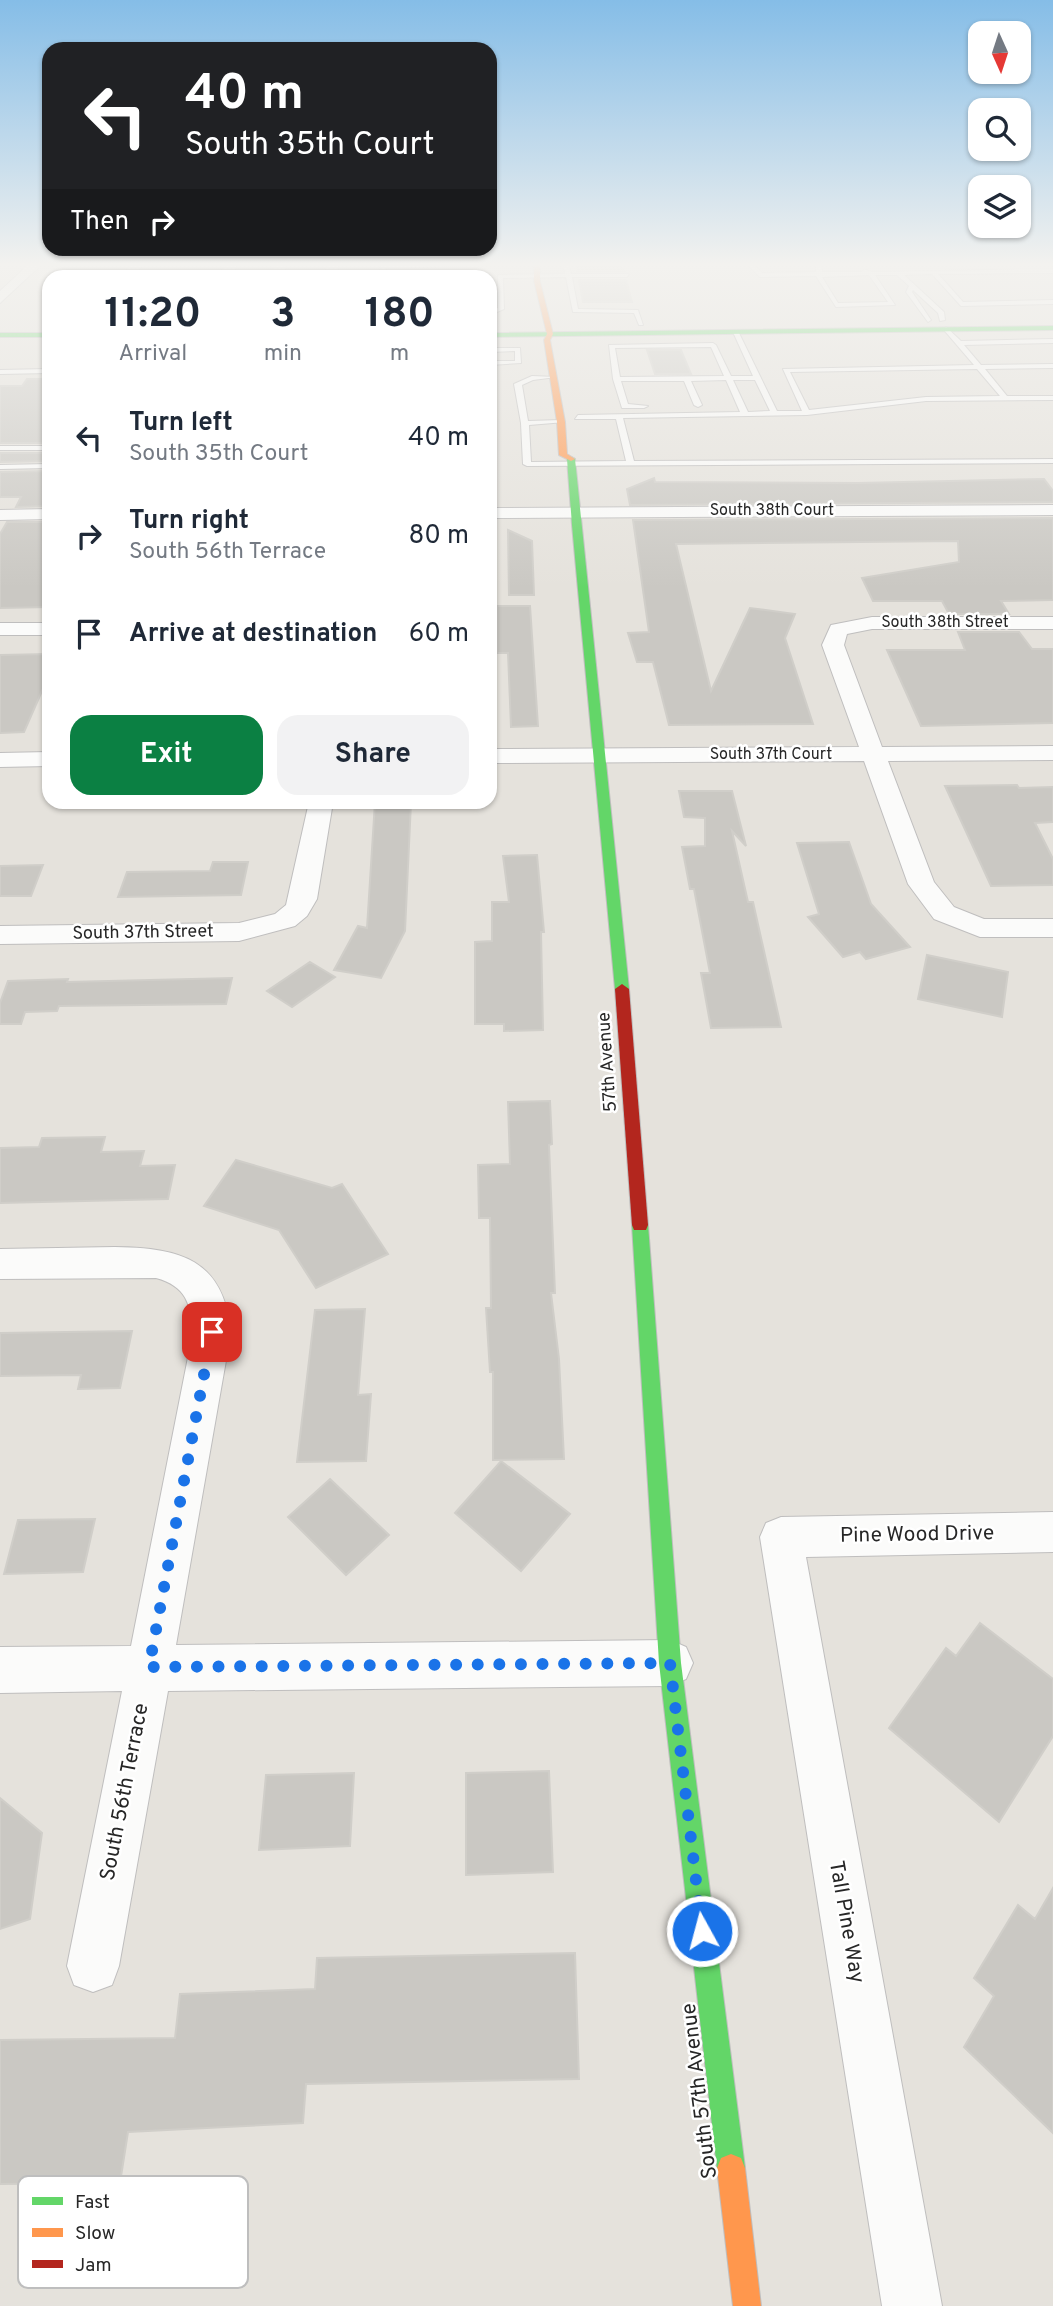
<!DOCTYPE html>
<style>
body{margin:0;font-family:Overpass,sans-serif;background:#f2f2f3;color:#1f2937;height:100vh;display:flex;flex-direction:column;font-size:26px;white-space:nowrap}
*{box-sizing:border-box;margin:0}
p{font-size:23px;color:#747a83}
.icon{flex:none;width:38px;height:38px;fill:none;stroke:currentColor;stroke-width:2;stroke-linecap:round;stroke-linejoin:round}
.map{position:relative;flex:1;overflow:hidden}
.details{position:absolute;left:42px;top:270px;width:455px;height:539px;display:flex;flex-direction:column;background:#fff;border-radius:21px;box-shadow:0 2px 5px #0004}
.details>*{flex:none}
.top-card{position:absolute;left:42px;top:42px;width:455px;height:214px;border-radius:21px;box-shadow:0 2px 5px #0004;background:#202124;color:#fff;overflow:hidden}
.needle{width:46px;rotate:177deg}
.buttons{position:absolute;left:968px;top:21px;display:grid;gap:14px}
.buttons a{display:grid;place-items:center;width:63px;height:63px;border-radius:14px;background:#fff;box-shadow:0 2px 5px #0004;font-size:35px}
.pin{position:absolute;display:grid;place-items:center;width:60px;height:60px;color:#fff;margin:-30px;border-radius:14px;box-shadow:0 4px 10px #0006}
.me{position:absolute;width:77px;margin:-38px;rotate:353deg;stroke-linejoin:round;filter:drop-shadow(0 0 5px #0008)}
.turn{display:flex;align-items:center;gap:24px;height:147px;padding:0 28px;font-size:32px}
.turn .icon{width:91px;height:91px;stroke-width:2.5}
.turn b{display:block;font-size:49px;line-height:60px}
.then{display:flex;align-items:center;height:66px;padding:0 28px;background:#0003;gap:14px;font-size:26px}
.eta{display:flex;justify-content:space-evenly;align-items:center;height:119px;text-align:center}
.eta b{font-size:42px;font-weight:700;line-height:49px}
.primary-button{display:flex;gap:14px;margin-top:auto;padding:14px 28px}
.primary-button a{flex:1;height:80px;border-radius:21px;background:#0b8043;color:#fff;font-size:28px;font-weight:700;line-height:80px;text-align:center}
.primary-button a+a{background:#f2f2f3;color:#1f2937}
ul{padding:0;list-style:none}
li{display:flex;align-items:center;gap:21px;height:98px;padding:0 28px}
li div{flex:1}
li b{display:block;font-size:26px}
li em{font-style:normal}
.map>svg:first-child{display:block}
.building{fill:#cac8c3;stroke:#d0cec9;stroke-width:2}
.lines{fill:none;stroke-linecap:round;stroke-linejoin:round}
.lane-casing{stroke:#bfbebe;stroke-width:2}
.street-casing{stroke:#bfbebe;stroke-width:2}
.fast-casing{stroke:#bfbebe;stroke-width:2}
.slow-casing{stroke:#bfbebe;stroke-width:2}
.jam-casing{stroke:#bfbebe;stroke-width:2}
.lane{fill:#fbfbfa;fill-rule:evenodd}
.street{fill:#fbfbfa;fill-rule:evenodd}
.fast{fill:#63d668;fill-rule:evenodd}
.slow{fill:#ff974d;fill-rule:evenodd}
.jam{fill:#b3261e;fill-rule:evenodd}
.route{stroke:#1a73e8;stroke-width:12;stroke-dasharray:0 21.6}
.labels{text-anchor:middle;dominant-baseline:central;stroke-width:5;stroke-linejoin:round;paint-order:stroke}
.far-street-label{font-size:16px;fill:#272727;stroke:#fff}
.street-label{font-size:18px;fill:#272727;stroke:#fff}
.near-street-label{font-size:21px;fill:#272727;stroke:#fff}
.key{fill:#fff;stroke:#bebebe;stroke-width:2}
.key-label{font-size:19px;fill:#272727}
</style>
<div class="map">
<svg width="1053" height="2306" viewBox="0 0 1053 2306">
<rect width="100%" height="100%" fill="#e5e2dc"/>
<!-- building -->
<path class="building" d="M576,265H622L624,271H577Z
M579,280H626L632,302H583Z
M647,350H681L691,374H655Z
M27,379H49V443H0V386H22Z
M0,453H49V461L0,462Z
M49,471V506L16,507L21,497H0V472Z
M654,478L655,482L858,483L1044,479L1053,491V502L630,505L627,489Z
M1053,518V600L1001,601L1009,614H949L942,601H873L862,578L959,562L958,541L676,544L711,691L750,608L795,614L785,638L813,724L669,725L653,662H637L628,633L649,632L633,520Z
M7,522H49V607L0,608V534Z
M508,530L532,541L534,595H509Z
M497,606H530L538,726L511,727L508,653H497Z
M958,632H1019L1032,649H1053V723L921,726L887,650H965Z
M49,654V675L24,732L0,733V655Z
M1017,785L1019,788L1053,787V822L1035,823L1053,859V885L991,886L945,786Z
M679,791H732L746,846L732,831L748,902H753L781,1027L711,1028L701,973H710L694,889H690L682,847L705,846V818L684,817Z
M375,802H411L405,931L381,978L334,970L358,926L367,928Z
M849,842L871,904L910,947L866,959L860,952L843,957L808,917L819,914L797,843Z
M537,855L544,932H541L543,1030L504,1031V1024H475V942L492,941V902H509L503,856Z
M213,862H248L241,895L118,897L127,872L210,871Z
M43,865L31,896H0V866Z
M927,955L1008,972L1002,1017L918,999Z
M310,962L335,977L292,1007L267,991Z
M232,978L226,1004L59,1006L57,1011L25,1012L21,1024H0V1003L8,981L68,979L67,982Z
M550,1101L552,1144L549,1145L555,1293H551L559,1359L564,1459L493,1460V1372H490L486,1308H491L490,1218H479L478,1165L510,1164L508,1102Z
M105,1137L101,1152L144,1151L140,1166L175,1165L168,1199L0,1203V1148L39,1147L42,1138Z
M236,1160L332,1188L342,1184L388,1254L316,1288L279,1230L204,1206Z
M365,1309L358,1395L371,1394L366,1461L297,1462L315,1310Z
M132,1331L120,1388L78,1389L81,1375L0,1376V1333Z
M501,1461L570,1514L521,1571L455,1513Z
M330,1479L389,1535L346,1575L288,1517Z
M95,1519L83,1572L4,1574L18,1520Z
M980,1623L1053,1679V1736L999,1822L889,1728L946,1648L956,1656Z
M549,1771L553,1872L466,1875V1773Z
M354,1773L350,1846L259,1850L266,1775Z
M0,1798L42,1833L30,1919L0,1929Z
M1053,1888V2133L964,2047L994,1996L974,1978L1018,1905L1035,1919Z
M575,1953L579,2079L306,2084L303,2123L128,2132L120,2183L0,2184V2040L175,2038L180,1994L315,1989L317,1958Z"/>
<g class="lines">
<!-- lane casing -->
<g class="lane-casing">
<path id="lane" d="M381,265H485L386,268L385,276H379Z
M569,265L571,274H629L627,277H572L578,309L638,310L643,325H639L634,313L573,312L566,277L503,278L504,309L490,315V311L498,308V275L565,274L564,266Z
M748,265H754L762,273L816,272V267L819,265L822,267V272H862L864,269L872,272L1053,269V273L938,274L963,302L1053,300V304L961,306L932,274L904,275L944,312L945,320L940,321L938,313L913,290L912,292L931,320L928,322L906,292L909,286L897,275H875L895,305L836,307L816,276L760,277ZM869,275L888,302L838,303L822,277Z
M946,327L961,341L1053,339V343L964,345L981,365L1053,364V368L985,369L1007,396H1053V400L926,401L807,415L623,418L634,461L1053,459V463L527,466L523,464L521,423L514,384L532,376L556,377L533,380L522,385L528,421L561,420L565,422L529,425L531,462L626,461L616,419H575L578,415L740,412L726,380L691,381L702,405L698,407L694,405L684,381H621L628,404L648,406L644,408H622L613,379L609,345L713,343L716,345L731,376H753L733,332L738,331L777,411H802L783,369L974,365L944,330ZM711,347L724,376L620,377L615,348ZM977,369L1000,396L926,397L809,410L790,372ZM733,380H755L770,411L748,412Z
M490,348H520L521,363L490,365V361H515V351L490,352Z
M49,369V373L0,374V370Z
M0,446H49V450H0Z
M49,464V468L0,469V465Z"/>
</g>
<!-- street casing -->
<g class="street-casing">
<path id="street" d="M28,265H41L0,303V291Z
M130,265H142L135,276H123Z
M225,265H237L231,276H219Z
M274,265H286L283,276H271Z
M327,265H339L336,276H324Z
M1053,505V515L490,518V508Z
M49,509V519L0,520V510Z
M872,617H1053V629H872L847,634L844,645L882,747L1053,746V760L888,761L934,882L954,907L984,919H1053V937H980L934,919L908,884L864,761L490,763V749L859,747L822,645L831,625Z
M0,623H49V635H0Z
M49,752V766L0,767V753Z
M309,802H333L317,899L307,916L295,926L239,941L0,944V926L239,923L275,914L286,905Z
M115,1247C181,1248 223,1259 231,1332L176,1645L670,1640L686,1647L693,1663L686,1679L670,1686L168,1691L119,1966L112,1985L93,1992L74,1985L67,1966L122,1691L0,1693V1647L131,1646L193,1332C191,1304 186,1286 156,1278L0,1279V1249Z
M1053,1512V1552L806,1557L942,2306H882L760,1537L766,1523L781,1517Z"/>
</g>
<!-- fast casing -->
<g class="fast-casing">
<path id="fast" d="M1053,326V330L490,337V333Z
M0,333H49V337H0Z
M571,457L575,459L629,989L622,994L615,989L572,525L567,459Z
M640,1218L646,1220L648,1225L681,1663L745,2168L741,2178L731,2182L721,2178L717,2168L659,1663L632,1225L634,1220Z"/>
</g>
<!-- slow casing -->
<g class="slow-casing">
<path id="slow" d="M534,265H540V281L553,334L550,340L565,422L567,454L575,459L571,461L559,455L557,422L544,340L547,334L534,281Z
M731,2154L741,2158L745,2168L761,2306H733L717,2168L721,2158Z"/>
</g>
<!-- jam casing -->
<g class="jam-casing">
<path id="jam" d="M622,984L629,989L648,1225L646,1230H634L632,1225L615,989Z"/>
</g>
<!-- lane -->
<use href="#lane" class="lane"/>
<!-- street -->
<use href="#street" class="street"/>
<!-- fast -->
<use href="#fast" class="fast"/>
<!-- slow -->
<use href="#slow" class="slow"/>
<!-- jam -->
<use href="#jam" class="jam"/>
</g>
<!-- sky -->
<linearGradient id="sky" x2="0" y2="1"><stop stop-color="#85bde7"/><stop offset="0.45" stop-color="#f3f2ef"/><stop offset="1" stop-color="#f3f2ef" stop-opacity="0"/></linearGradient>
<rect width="1053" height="588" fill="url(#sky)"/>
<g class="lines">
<!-- route -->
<path class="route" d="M212,1332L149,1667L670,1663L702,1931"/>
</g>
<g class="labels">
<!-- far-street labels -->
<g class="far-street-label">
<text x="772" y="511">South 38th Court</text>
<text x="945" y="623">South 38th Street</text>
<text x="771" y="755">South 37th Court</text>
</g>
<!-- street labels -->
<g class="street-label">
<text transform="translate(143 933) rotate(-1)">South 37th Street</text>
<text transform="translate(608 1062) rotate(-94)">57th Avenue</text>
</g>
<!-- near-street labels -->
<g class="near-street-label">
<text transform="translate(917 1535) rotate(-1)">Pine Wood Drive</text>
<text transform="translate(125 1792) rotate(-79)">South 56th Terrace</text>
<text transform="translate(846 1922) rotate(80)">Tall Pine Way</text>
<text transform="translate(700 2091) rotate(-97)">South 57th Avenue</text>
</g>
</g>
<!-- legend -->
<rect x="18" y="2176" width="230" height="112" rx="10" class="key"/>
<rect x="32" y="2197" width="31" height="8" fill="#63d668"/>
<rect x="32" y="2228" width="31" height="9" fill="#ff974d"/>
<rect x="32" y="2260" width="31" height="8" fill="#b3261e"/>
<g class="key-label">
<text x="75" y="2208">Fast</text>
<text x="75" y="2239">Slow</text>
<text x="75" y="2271">Jam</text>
</g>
</svg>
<div class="buttons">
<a><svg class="needle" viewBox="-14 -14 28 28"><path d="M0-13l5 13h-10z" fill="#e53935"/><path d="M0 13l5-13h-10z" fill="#747a83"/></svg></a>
<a><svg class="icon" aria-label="search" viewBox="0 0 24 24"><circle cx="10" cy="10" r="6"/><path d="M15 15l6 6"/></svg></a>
<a><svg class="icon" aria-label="layers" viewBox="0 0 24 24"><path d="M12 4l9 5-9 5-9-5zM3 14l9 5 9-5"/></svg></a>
</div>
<div class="pin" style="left:212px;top:1332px;background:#d93025"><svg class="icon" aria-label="arrive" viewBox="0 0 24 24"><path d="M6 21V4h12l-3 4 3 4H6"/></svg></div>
<svg class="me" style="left:702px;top:1931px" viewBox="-20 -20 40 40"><circle r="17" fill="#1a73e8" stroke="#fff" stroke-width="3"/><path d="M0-11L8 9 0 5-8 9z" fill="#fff"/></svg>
<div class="top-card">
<div class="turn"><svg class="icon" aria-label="left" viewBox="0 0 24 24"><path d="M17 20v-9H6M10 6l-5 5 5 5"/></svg><div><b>40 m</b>South 35th Court</div></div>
<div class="then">Then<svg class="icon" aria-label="right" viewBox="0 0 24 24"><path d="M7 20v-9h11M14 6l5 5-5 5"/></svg></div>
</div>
<section class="details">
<div class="eta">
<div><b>11:20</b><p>Arrival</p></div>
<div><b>3</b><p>min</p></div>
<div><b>180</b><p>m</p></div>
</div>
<ul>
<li><svg class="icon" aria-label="left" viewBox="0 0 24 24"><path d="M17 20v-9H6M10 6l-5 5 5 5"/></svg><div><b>Turn left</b><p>South 35th Court</p></div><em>40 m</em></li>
<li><svg class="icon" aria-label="right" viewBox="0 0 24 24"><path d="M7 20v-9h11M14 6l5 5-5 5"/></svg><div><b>Turn right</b><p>South 56th Terrace</p></div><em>80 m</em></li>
<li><svg class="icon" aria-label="arrive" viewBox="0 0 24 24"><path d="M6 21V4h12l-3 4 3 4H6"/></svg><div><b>Arrive at destination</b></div><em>60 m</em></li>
</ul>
<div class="primary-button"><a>Exit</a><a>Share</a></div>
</section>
</div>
